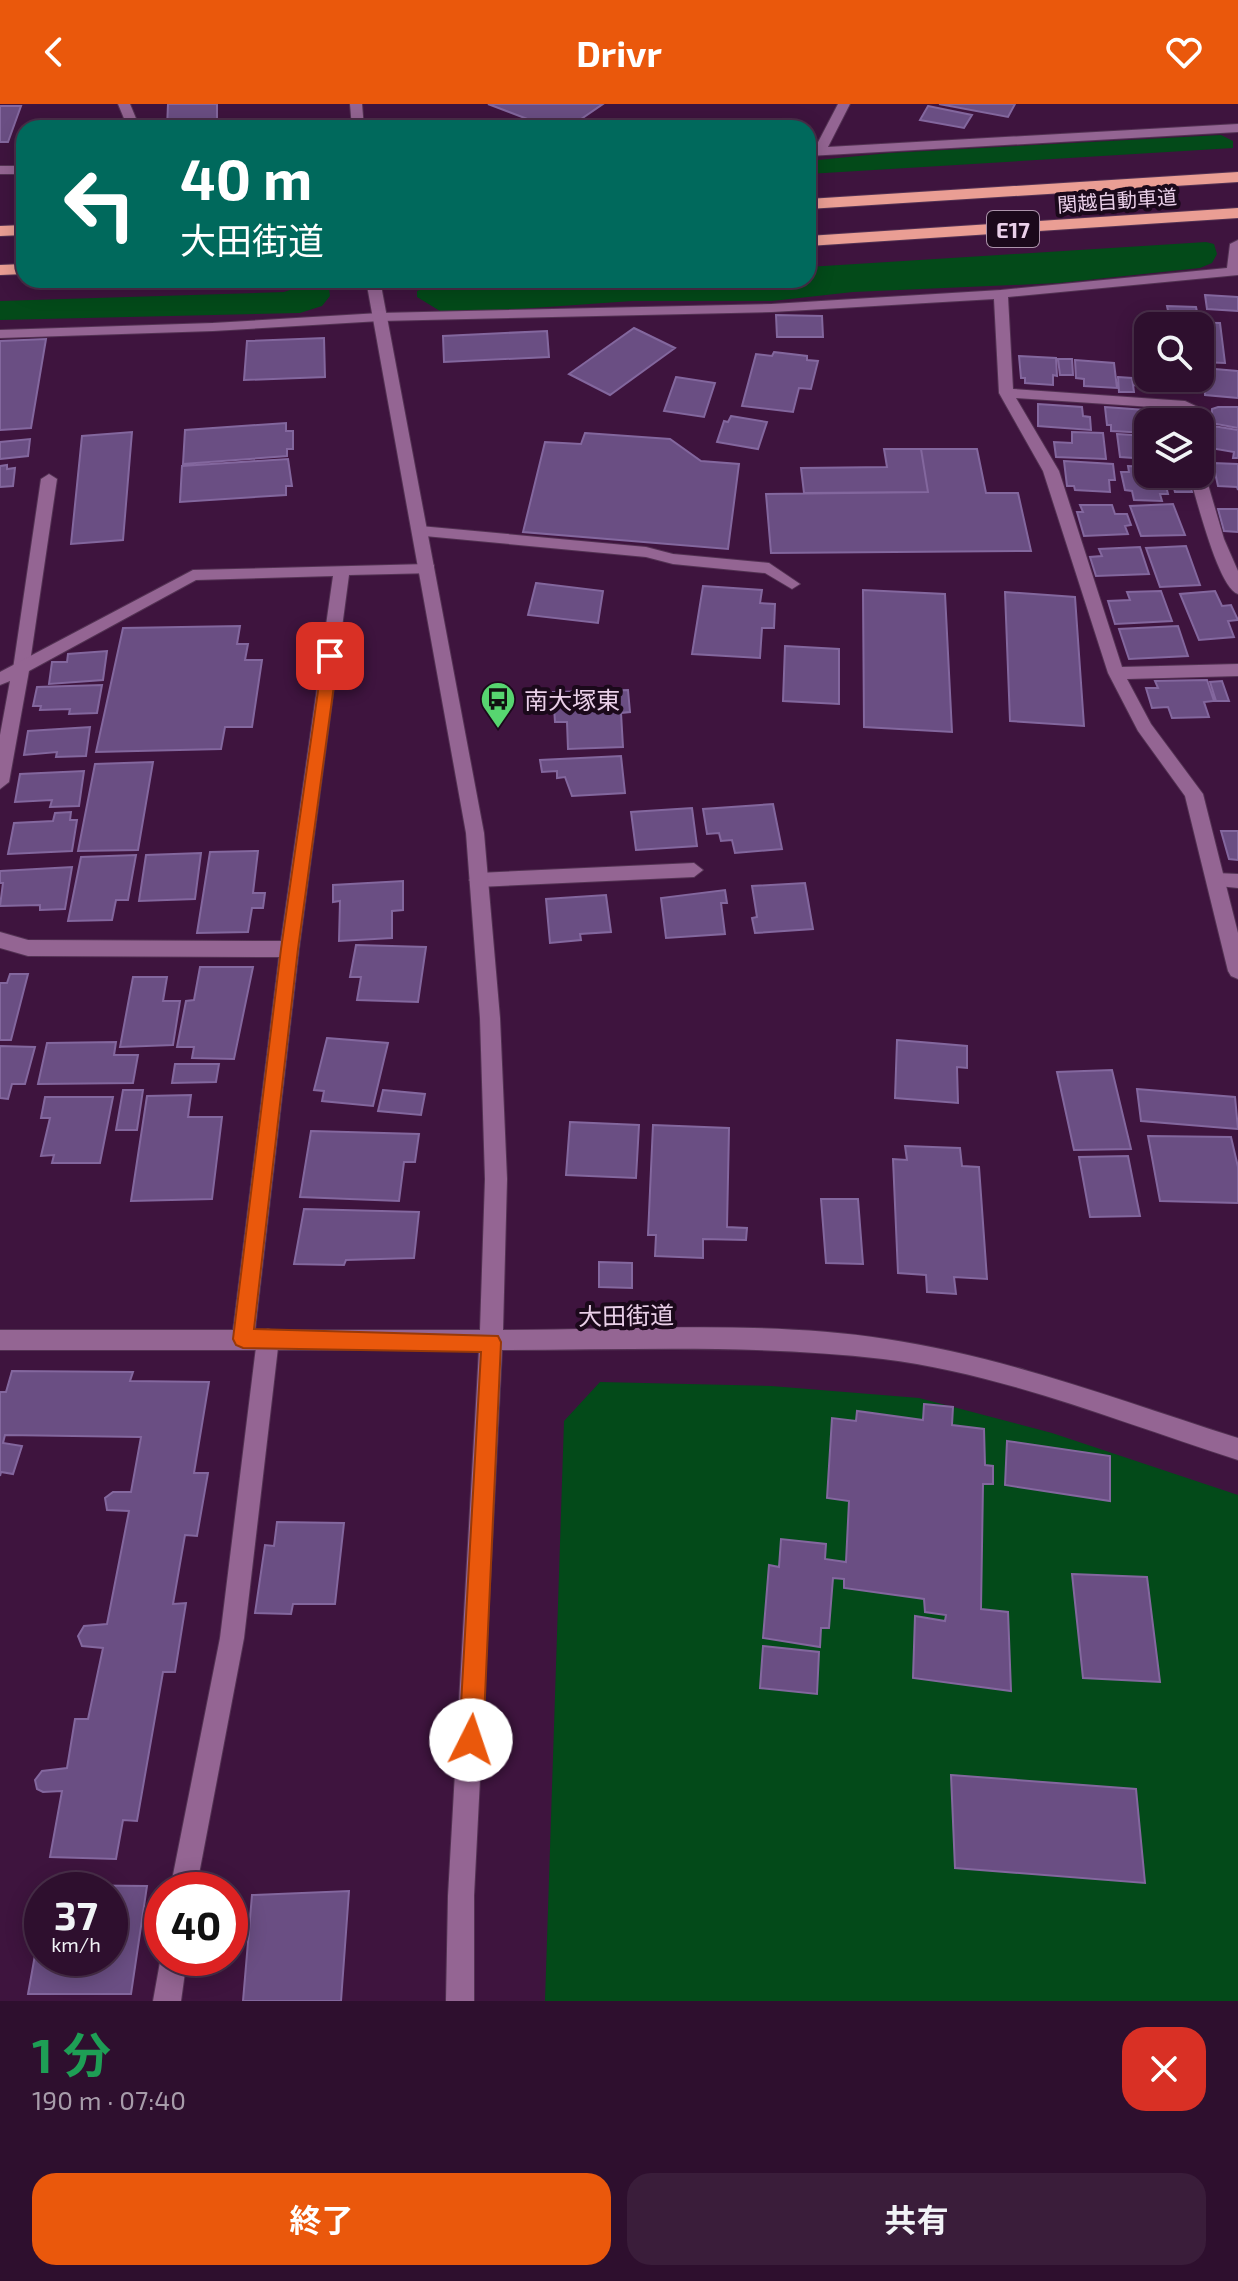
<!DOCTYPE html>
<html lang="ja">
<meta charset="utf-8">
<style>
body{margin:0;font-family:"Exo 2","Noto Sans JP",sans-serif;background:#3a1d3a;color:#f1f3f6;height:100vh;display:flex;flex-direction:column;font-size:30px;white-space:nowrap}
*{box-sizing:border-box;margin:0}
p{font-size:26px;color:#a79caa}
.icon{flex:none;width:44px;height:44px;fill:none;stroke:currentColor;stroke-width:2;stroke-linecap:round;stroke-linejoin:round}
.map{position:relative;height:1897px;overflow:hidden}
.panel{display:flex;flex-direction:column;background:#2e0f2e;flex:1}
.panel>*{flex:none}
.guide{position:absolute;left:16px;top:16px;width:800px;height:168px;border-radius:24px;box-shadow:0 4px 20px #0003,0 0 0 2px #492f4a;background:#00695c;color:#fff;overflow:hidden}
.buttons{position:absolute;left:1134px;top:208px;display:grid;gap:16px}
.buttons a{display:grid;place-items:center;width:80px;height:80px;border-radius:16px;background:#2e0f2e;box-shadow:0 4px 20px #0003,0 0 0 2px #492f4a;font-size:40px}
.speed{position:absolute;left:24px;top:1768px;display:flex;gap:16px;font-size:40px;font-weight:700;text-align:center}
.speed>*{display:grid;place-content:center;width:104px;height:104px;border-radius:50%;background:#2e0f2e;box-shadow:0 4px 20px #0003,0 0 0 2px #492f4a;line-height:1}
.speed small{font-size:20px;font-weight:400}
.speed .limit{border:12px solid #d22;background:#fff;color:#111}
.pin{position:absolute;display:grid;place-items:center;width:68px;height:68px;color:#fff;margin:-34px;border-radius:16px;box-shadow:0 4px 12px #0006}
.me{position:absolute;width:88px;margin:-44px;rotate:4deg;stroke-linejoin:round;filter:drop-shadow(0 0 6px #0008)}
.turn{display:flex;align-items:center;gap:28px;height:168px;padding:0 32px;font-size:36px}
.turn .icon{width:104px;height:104px;stroke-width:2.5}
.turn b{display:block;font-size:56px;line-height:68px}
.round{display:grid;place-items:center;flex:none;width:84px;height:84px;border-radius:24px;background:#3a1d3a}
.headline{display:flex;align-items:center;justify-content:space-between;height:136px;padding:0 32px}
h1{font-size:48px;font-weight:700;line-height:60px;color:#1e9e55}
.action{display:flex;gap:16px;margin-top:auto;padding:16px 32px}
.action a{flex:1;height:92px;border-radius:24px;background:#ea580c;color:#fff;font-size:32px;font-weight:700;line-height:92px;text-align:center}
.action a+a{background:#3a1d3a;color:#f1f3f6}
header{display:flex;justify-content:space-between;align-items:center;height:104px;padding:0 32px;background:#ea580c;color:#fff;font-size:36px;font-weight:700}
.map>svg:first-child{display:block}
.green{fill:#034a19}
.building{fill:#6a4e83;stroke:#83679e;stroke-width:2}
.lines{fill:none;stroke-linecap:round;stroke-linejoin:round}
.service-casing{stroke:#533253;stroke-width:2}
.minor-casing{stroke:#533253;stroke-width:2}
.tertiary-casing{stroke:#533253;stroke-width:2}
.motorway-casing{stroke:#533253;stroke-width:2}
.service{fill:#946593;fill-rule:evenodd}
.minor{fill:#946593;fill-rule:evenodd}
.tertiary{fill:#946593;fill-rule:evenodd}
.motorway{fill:#ea9e94;fill-rule:evenodd}
.route{fill:#ea580c;stroke:#983908;stroke-width:2}
.labels{text-anchor:middle;dominant-baseline:central;stroke-width:8;stroke-linejoin:round;paint-order:stroke}
.far-street-label{font-size:20px;fill:#ead0e9;stroke:#1b091b}
.shield{fill:#1b091b;stroke:#ac94ab;stroke-width:2}
.shield-label{font-size:22px;font-weight:bold;fill:#ead0e9}
.poi-label{font-size:24px;fill:#ead0e9;stroke:#1b091b;text-anchor:start}
.street-label{font-size:24px;fill:#ead0e9;stroke:#1b091b}
</style>
<header><svg class="icon" aria-label="back" viewBox="0 0 24 24"><path d="M15 5l-7 7 7 7"/></svg>Drivr<svg class="icon" aria-label="heart" viewBox="0 0 24 24"><path d="M12 20l-8-8c-3-5 5-10 8-4 3-6 11-1 8 4z"/></svg></header>
<div class="map">
<svg width="1238" height="1897" viewBox="0 0 1238 1897">
<rect width="100%" height="100%" fill="#3e143e"/>
<!-- green -->
<path class="green" d="M1221,31L1233,37V44L808,70V57L889,49Z
M1206,138L1214,140L1217,150L1212,159L1200,164L1059,179L853,188L772,197H632L461,209L440,207L417,193V187L425,184L581,176H808V163Z
M296,184H329L330,192L322,202L300,209L0,216V197L284,188Z
M600,1278L771,1282L919,1294L1052,1329L1238,1391V1897H545L564,1317Z"/>
<!-- building -->
<path class="building" d="M168,0H217V22L167,24Z
M488,0H603L568,24H551Z
M939,0H1015L1008,13Z
M0,2H21L8,38H0Z
M928,2L972,11L964,24L920,16Z
M115,18V24H63V23Z
M1205,191L1238,193V207L1207,205Z
M1167,202L1196,203L1199,217L1170,216Z
M776,211L822,212L823,233H777Z
M1166,218L1220,219L1225,259L1200,258V222H1167Z
M634,224L675,244L610,291L569,270Z
M547,227L549,253L444,258L443,232Z
M324,234L325,273L244,276L247,237Z
M46,235L31,324L0,326V237Z
M774,248L807,252V256L818,257L811,285L799,284L793,308L742,302L756,250L772,252Z
M1019,252L1056,254L1057,272L1053,271V281L1025,279V274H1021Z
M1058,255H1072L1073,271H1060Z
M1075,256L1114,259L1117,284L1084,282V275L1076,274Z
M1137,259L1148,260V274H1175L1177,288L1150,286L1149,282L1135,281Z
M1203,264L1238,267V294L1205,291Z
M676,273L715,279L704,313L664,307Z
M1118,273L1132,274L1134,288H1119Z
M1038,300L1082,303L1083,312L1090,313L1091,326L1038,322Z
M1105,303L1159,307L1160,318H1148V329L1111,327V321H1107Z
M1218,303H1238V324L1211,319L1212,305Z
M731,312L767,318L758,345L717,338L724,317L728,318Z
M286,319V327H293V345H287V352L183,360L185,326Z
M1213,322L1238,326V354H1233L1234,348L1210,344Z
M132,328L123,436L71,440L82,332Z
M1072,328L1103,329L1106,355L1056,353L1054,338L1072,339Z
M585,329L670,335L701,357L739,360L728,445L523,428L545,338L581,340Z
M1117,330L1148,332V355L1120,353Z
M30,335L28,352L0,355V338Z
M884,345H921L928,388L804,389L801,364L887,363Z
M921,345H977L986,389H1018L1031,447L771,449L766,390L928,388Z
M288,355L292,382H286V391L180,398L182,362Z
M1064,357L1113,360L1115,376H1109L1110,388L1075,386L1074,382H1067Z
M1213,359L1238,360V386L1237,383L1218,382Z
M7,361V365L15,364L13,382L0,383V362Z
M1128,362L1148,363V370H1163L1168,390H1160L1162,397L1134,396L1132,387L1125,386L1121,368H1129Z
M1170,370H1188L1192,388H1175Z
M1173,400L1185,431L1141,432L1130,402Z
M1080,401H1112L1115,410H1127L1131,421L1125,422L1128,430L1084,432L1077,408H1083Z
M1218,405H1238V428L1224,427Z
M1186,442L1200,481L1160,483L1146,444Z
M1140,443L1149,470L1096,472L1090,453L1102,452L1099,445Z
M536,479L603,487L598,519L528,511Z
M703,482L762,486L760,499L775,500L774,524H762L760,554L692,550Z
M863,486L945,490L952,628L864,623Z
M1161,487L1172,517L1115,520L1108,497L1130,496L1127,488Z
M1215,487L1222,502L1231,501L1238,516L1228,517L1234,533L1199,536L1180,490Z
M1005,488L1075,493L1084,622L1010,617Z
M240,522L237,540H248L245,556H262L252,623H225L221,645L96,648L123,524Z
M1178,522L1188,552L1129,555L1119,525Z
M785,542L839,545V600L783,597Z
M107,547L103,576L49,580L52,558H67L68,550Z
M1207,576L1214,597L1204,598L1209,613L1172,614L1168,603L1152,604L1146,584H1158L1155,577Z
M1222,577L1229,597H1216L1210,578Z
M102,581L97,609L69,610L70,605L40,606L41,602H33L37,583Z
M628,586L630,608L621,609L623,643L568,645L567,618H555L553,588Z
M90,623L86,652L56,653L57,648L24,651L28,627Z
M621,652L625,689L572,692L565,673L557,674V667L542,668L540,656Z
M153,658L138,746L78,747L95,660Z
M84,667L79,702L50,703L52,696L15,698L20,670Z
M773,700L782,745L735,749L732,736L721,737L719,729L707,730L703,705Z
M692,704L697,742L636,746L631,708Z
M71,708L70,716H77L72,747L8,750L14,719L53,717L55,709Z
M1221,727H1238V756L1229,755Z
M258,747L253,789H265L263,804H252L248,828L197,829L210,748Z
M201,749L195,795L139,797L146,751Z
M136,751L128,796H116L112,816L68,817L81,753Z
M72,763L65,805L40,806V801L0,802L3,779H0V767Z
M403,777V806L392,807V834L339,837L340,797L333,798V781Z
M805,779L813,825L755,829L752,814L757,813L752,782Z
M725,786L727,799H721L725,830L666,834L661,794Z
M606,791L611,828L580,830L581,836L550,839L546,795Z
M356,841L426,843L418,898L357,896L361,873H350Z
M200,863H253L234,955L192,954L194,943H177L186,897L194,896Z
M10,870H28L11,936H0V879H7Z
M133,873H167L163,897H180L173,941L120,943Z
M327,934L388,939L373,1002L322,997L324,987L314,986Z
M897,936L967,942V964L957,963L958,999L895,994Z
M116,938L114,951H138L133,979L38,980L47,939Z
M0,942L35,943L25,980H12L8,995L0,994Z
M175,960H219L216,978L172,979Z
M1112,966L1131,1045L1074,1046L1057,968Z
M1137,985L1235,993L1238,1025L1141,1017Z
M123,986H143L137,1026H116Z
M383,986L425,990L421,1011L378,1007Z
M191,991L188,1013H222L212,1095L131,1097L147,992Z
M45,993H113L100,1059H52L54,1051L41,1052L50,1014H41Z
M570,1018L639,1021L636,1074L566,1071Z
M653,1021L729,1024L727,1123L747,1124L746,1136L703,1135V1154L655,1152L656,1131H648Z
M311,1027L419,1030L415,1058H404L399,1097L300,1093Z
M1148,1032L1231,1033L1238,1063V1099L1160,1097Z
M905,1042L960,1044L962,1062L979,1063L987,1175L954,1173L956,1190L927,1188L926,1171L898,1169L893,1055L907,1056Z
M1128,1052L1140,1112L1090,1113L1079,1053Z
M821,1095H858L863,1160L826,1159Z
M304,1105L419,1108L414,1154L346,1156L344,1161L294,1160Z
M599,1158L632,1159V1184L599,1183Z
M12,1267L133,1268L130,1277L209,1278L194,1369H208L197,1432L185,1431L173,1500L186,1499L175,1568H163L137,1717L123,1716L116,1755L50,1753L62,1687L43,1688L37,1685L35,1676L42,1667L67,1664L75,1615H88L103,1544L82,1542L78,1532L84,1522L107,1520L129,1407L107,1406L105,1394L113,1388H131L141,1333L5,1331L3,1339L22,1342L13,1370L1,1368L0,1372V1288H6Z
M924,1300L953,1303L952,1321L984,1325L985,1361L993,1362V1380H983L981,1505L1008,1508L1011,1587L913,1574L915,1512L945,1517L946,1511L925,1508L924,1495L844,1484V1475L833,1474L829,1524H821L820,1543L763,1534L769,1461L779,1463L781,1435L826,1440L825,1455L846,1458L849,1397L827,1394L832,1314L856,1317L857,1307L923,1316Z
M1007,1337L1110,1352V1397L1005,1381Z
M277,1418L344,1419L335,1500H293L291,1510L255,1509L265,1441L274,1442Z
M1072,1470L1147,1473L1160,1578L1083,1574Z
M763,1542L819,1548L817,1590L760,1584Z
M951,1671L1136,1685L1145,1779L955,1764Z
M48,1781L147,1782L131,1890H28L42,1812V1854H110V1786H47Z
M349,1787L341,1897H243L252,1791Z"/>
<g class="lines">
<!-- service casing -->
<g class="service-casing">
<path id="service" d="M49,370L57,375L29,565L21,571L13,565L41,375Z
M420,422L646,443L673,450L769,459L800,480L792,485L765,469L673,460L646,453L414,431V423Z
M694,759L703,766L694,773L478,783L469,776L478,769Z
M1216,769L1238,770V784L1209,781L1207,776L1209,771Z"/>
</g>
<!-- minor casing -->
<g class="minor-casing">
<path id="minor" d="M118,0H130L140,24H128Z
M838,0H850L828,43L1238,20V28L808,52V44H815Z
M0,62H24V70H0Z
M1238,136V171L1008,193L1013,285L1185,297L1200,304V321V318H1188L1183,305L1016,294L1059,367L1122,563L1238,560V572L1127,575L1151,620L1203,690L1238,829V875L1231,872L1228,867L1185,692L1138,627L1108,569L1043,367L999,289L994,195L772,208L380,217L213,227L0,234V226L213,219L380,209L772,200L1001,186L1227,164L1230,140Z
M1200,366L1205,370L1224,435L1238,467V490C1218,484 1196,392 1189,370H1200Z
M428,460L434,461V469L349,471L299,845L254,1235L251,1242L243,1245L235,1242L232,1235L279,853L28,852L0,844V828L28,836L281,837L333,472L196,476L29,567L9,678L0,685V631L10,577L0,581V568L193,466Z
M268,1225L276,1228L279,1235L244,1534L196,1786H170L220,1534L257,1235L260,1228Z
M162,1847V1854H187L181,1897H153Z"/>
</g>
<!-- tertiary casing -->
<g class="tertiary-casing">
<path id="tertiary" d="M350,0H362L364,24H352Z
M366,176H380L484,729L500,914L507,1075L503,1226C626,1226 764,1216 886,1235C1007,1253 1122,1297 1238,1334V1356C1122,1319 1004,1270 883,1255C757,1240 628,1246 502,1246L474,1792V1897H446L448,1792L479,1246H0V1226H480L485,1075L480,914L466,729Z"/>
</g>
<!-- motorway casing -->
<g class="motorway-casing">
<path id="motorway" d="M1238,68V78L808,105V95Z
M1238,104V114L808,142V132Z
M24,121V131L0,132V122Z
M24,160V170L0,171V161Z"/>
</g>
<!-- service -->
<use href="#service" class="service"/>
<!-- minor -->
<use href="#minor" class="minor"/>
<!-- tertiary -->
<use href="#tertiary" class="tertiary"/>
<!-- motorway -->
<use href="#motorway" class="motorway"/>
</g>
<!-- route -->
<path class="route" d="M330,547L338,552L298,845L254,1225L498,1232L501,1238L483,1636L479,1644L471,1647L463,1644L459,1636L481,1248L243,1244L236,1241L233,1235L281,845L323,552Z"/>
<!-- icons -->
<defs>
<g id="bus-pin" transform="scale(1.8)"><path d="M0 17L-7.5 6A9.5 9.5 0 1 1 7.5 6Z" fill="#57d570" stroke="#1b091b"/><path d="M-5-6H5V4H4V6H2V4H-2V6H-4V4H-5ZM-3.5-4V0h7V-4ZM-3.5 1.2v1.5H-2V1.2ZM2 1.2v1.5H3.5V1.2Z" fill="#111"/></g>
</defs>
<g fill-rule="evenodd">
<use href="#bus-pin" x="498" y="595"/>
</g>
<g class="labels">
<!-- far-street labels -->
<g class="far-street-label">
<text transform="translate(1117 96) rotate(-4)">関越自動車道</text>
</g>
<!-- shield labels -->
<rect class="shield" x="987" y="107" width="52" height="36" rx="6"/>
<g class="shield-label">
<text x="1013" y="125">E17</text>
</g>
<!-- poi labels -->
<g class="poi-label">
<text x="524" y="595">南大塚東</text>
</g>
<!-- street labels -->
<g class="street-label">
<text transform="translate(626 1211) rotate(-1)">大田街道</text>
</g>
</g>
</svg>
<div class="buttons">
<a><svg class="icon" aria-label="search" viewBox="0 0 24 24"><circle cx="10" cy="10" r="6"/><path d="M15 15l6 6"/></svg></a>
<a><svg class="icon" aria-label="layers" viewBox="0 0 24 24"><path d="M12 4l9 5-9 5-9-5zM3 14l9 5 9-5"/></svg></a>
</div>
<div class="speed"><div>37<small>km/h</small></div><div class="limit">40</div></div>
<div class="pin" style="left:330px;top:552px;background:#d93025"><svg class="icon" aria-label="arrive" viewBox="0 0 24 24"><path d="M6 21V4h12l-3 4 3 4H6"/></svg></div>
<svg class="me" style="left:471px;top:1636px" viewBox="-20 -20 40 40"><circle r="19" fill="#fff"/><path d="M0-13L10 11 0 6-10 11z" fill="#ea580c"/></svg>
<div class="guide">
<div class="turn"><svg class="icon" aria-label="left" viewBox="0 0 24 24"><path d="M17 20v-9H6M10 6l-5 5 5 5"/></svg><div><b>40 m</b>大田街道</div></div>
</div>
</div>
<section class="panel">
<div class="headline"><div><h1>1 分</h1><p>190 m · 07:40</p></div><a class="round" style="background:#d93025;color:#fff"><svg class="icon" aria-label="close" viewBox="0 0 24 24"><path d="M6 6l12 12M18 6L6 18"/></svg></a></div>
<div class="action"><a>終了</a><a>共有</a></div>
</section>
